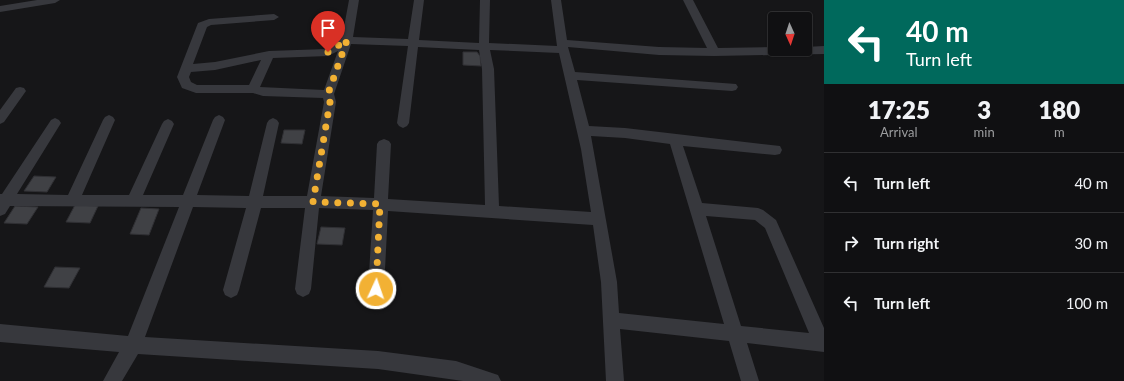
<!DOCTYPE html>
<style>
body{margin:0;font-family:Lato,sans-serif;background:#1e1e20;color:#f1f3f6;height:100vh;display:flex;flex-direction:column;font-size:15px;white-space:nowrap}
*{box-sizing:border-box;margin:0}
p{font-size:13px;color:#9c9d9f}
.icon{flex:none;width:22px;height:22px;fill:none;stroke:currentColor;stroke-width:2;stroke-linecap:round;stroke-linejoin:round}
.map{position:relative;flex:1;overflow:hidden}
.details{display:flex;flex-direction:column;background:#101012;width:300px}
.details>*{flex:none}
.banner{background:#00695c;color:#fff;overflow:hidden}
.needle{width:26px;rotate:177deg}
.controls{position:absolute;left:768px;top:12px;display:grid;gap:8px}
.controls a{display:grid;place-items:center;width:44px;height:44px;border-radius:4px;background:#101012;box-shadow:0 1px 3px #0004,0 0 0 1px #303032;font-size:20px}
.pin{position:absolute;display:grid;place-items:center;width:34px;height:34px;color:#fff;margin:-41px -17px;border-radius:50% 50% 50% 0;rotate:-45deg;box-shadow:0 0 4px #0007}
.pin .icon{rotate:45deg}
.me{position:absolute;width:44px;margin:-22px;rotate:3deg;stroke-linejoin:round;filter:drop-shadow(0 0 3px #0008)}
.turn{display:flex;align-items:center;gap:14px;height:84px;padding:0 16px;font-size:18px}
.turn .icon{width:52px;height:52px;stroke-width:2.5}
.turn b{display:block;font-size:28px;line-height:34px}
.eta{display:flex;justify-content:space-evenly;align-items:center;height:68px;text-align:center}
.eta b{font-size:24px;font-weight:800;line-height:28px}
ul{padding:0;list-style:none}
li{display:flex;align-items:center;gap:12px;height:60px;padding:0 16px;border-top:1px solid #303032}
li div{flex:1}
li b{display:block;font-size:15px}
li em{font-style:normal}
main{display:flex;flex:1;min-height:0}
.map>svg:first-child{display:block}
.building{fill:#404145;stroke:#303034}
.lines{fill:none;stroke-linecap:round;stroke-linejoin:round}
.street{fill:#37383d;fill-rule:evenodd}
.route{stroke:#f2b134;stroke-width:7;stroke-dasharray:0 12.6}
</style>
<main>
<div class="map">
<svg width="824" height="381" viewBox="0 0 824 381">
<rect width="100%" height="100%" fill="#161618"/>
<!-- building -->
<path class="building" d="M463,52H477L480,56L481,66L463,65Z
M284,130H305L302,144L281,143Z
M34,176L56,177L47,192L24,191Z
M75,205L98,206L90,223L66,222Z
M15,206L38,207L27,224L4,223Z
M141,208L159,209L149,235L130,234Z
M321,227L345,228L342,245L317,244Z
M55,267L80,268L69,288L44,287Z"/>
<g class="lines">
<!-- street -->
<path class="street" d="M37,0H60L55,3L0,12V6Z
M349,0H359L353,37L408,39L414,0H424L419,40L479,43L480,0H490L489,43L557,46L551,0H561L567,40L659,47L707,48L683,0H693L718,48L775,47V49H805V47L824,46V54L714,56L659,55L568,47L575,72L736,84L738,87L736,90L732,91L577,80L589,126L625,128L780,146L782,150L780,154L775,155L683,146L702,203L758,208L763,210L776,220L824,328V352L747,343L759,381H741L729,341L620,329L624,381H606L601,282L593,225L388,211L384,289L382,294L376,297L370,294L368,289L373,210L319,208L311,289L309,294L303,297L297,294L295,289L305,208H261L239,290L237,295L231,298L225,295L223,290L246,208L193,207L145,337L378,351L456,361L498,375L501,381H463L378,369L138,354L122,381H103L119,352L0,342V324L128,336L179,207L10,206L5,214L0,216V194H2L51,120L55,118L59,120L61,123L17,194L68,195L103,120L105,117L109,115L113,117L115,120L82,195H129L162,124L164,121L168,119L172,121L174,124L143,195H183L213,120L215,117L219,115L223,117L225,120L197,195L249,196L267,123L269,120L273,118L277,120L279,123L263,196H307L324,102L323,98L263,96L253,93H196L182,88L177,77L198,23L209,19L274,14L279,17L274,20L211,25L207,27L193,64L215,62L269,51L326,49L342,38ZM351,44L408,46L397,123L399,126L403,128L407,126L409,123L418,47L479,50L482,69L485,205L388,199L391,144L389,141L384,139L379,141L377,144L374,198L321,196L336,102L334,94ZM490,50L559,53L581,149L591,212L499,206L494,69ZM338,51L324,90L260,87L273,58L328,56ZM261,60L249,85H197L191,82L189,77L191,72L215,70ZM591,136L625,138L670,144L724,324L619,313L617,282ZM706,216L755,220L765,228L809,333L741,326Z
M20,87L24,88L26,91L4,122L0,124V110L16,88Z"/>
</g>
<g class="lines">
<!-- route -->
<path class="route" d="M328,52L347,40L328,94L330,102L313,202L380,204L376,289"/>
</g>
</svg>
<div class="controls">
<a><svg class="needle" viewBox="-14 -14 28 28"><path d="M0-13l5 13h-10z" fill="#e53935"/><path d="M0 13l5-13h-10z" fill="#9c9d9f"/></svg></a>
</div>
<div class="pin" style="left:328px;top:52px;background:#d93025"><svg class="icon" aria-label="arrive" viewBox="0 0 24 24"><path d="M6 21V4h12l-3 4 3 4H6"/></svg></div>
<svg class="me" style="left:376px;top:289px" viewBox="-20 -20 40 40"><circle r="17" fill="#f2b134" stroke="#fff" stroke-width="3"/><path d="M0-11L8 9 0 5-8 9z" fill="#fff"/></svg>
</div>
<section class="details">
<div class="banner">
<div class="turn"><svg class="icon" aria-label="left" viewBox="0 0 24 24"><path d="M17 20v-9H6M10 6l-5 5 5 5"/></svg><div><b>40 m</b>Turn left</div></div>
</div>
<div class="eta">
<div><b>17:25</b><p>Arrival</p></div>
<div><b>3</b><p>min</p></div>
<div><b>180</b><p>m</p></div>
</div>
<ul>
<li><svg class="icon" aria-label="left" viewBox="0 0 24 24"><path d="M17 20v-9H6M10 6l-5 5 5 5"/></svg><div><b>Turn left</b></div><em>40 m</em></li>
<li><svg class="icon" aria-label="right" viewBox="0 0 24 24"><path d="M7 20v-9h11M14 6l5 5-5 5"/></svg><div><b>Turn right</b></div><em>30 m</em></li>
<li><svg class="icon" aria-label="left" viewBox="0 0 24 24"><path d="M17 20v-9H6M10 6l-5 5 5 5"/></svg><div><b>Turn left</b></div><em>100 m</em></li>
</ul>
</section>
</main>
